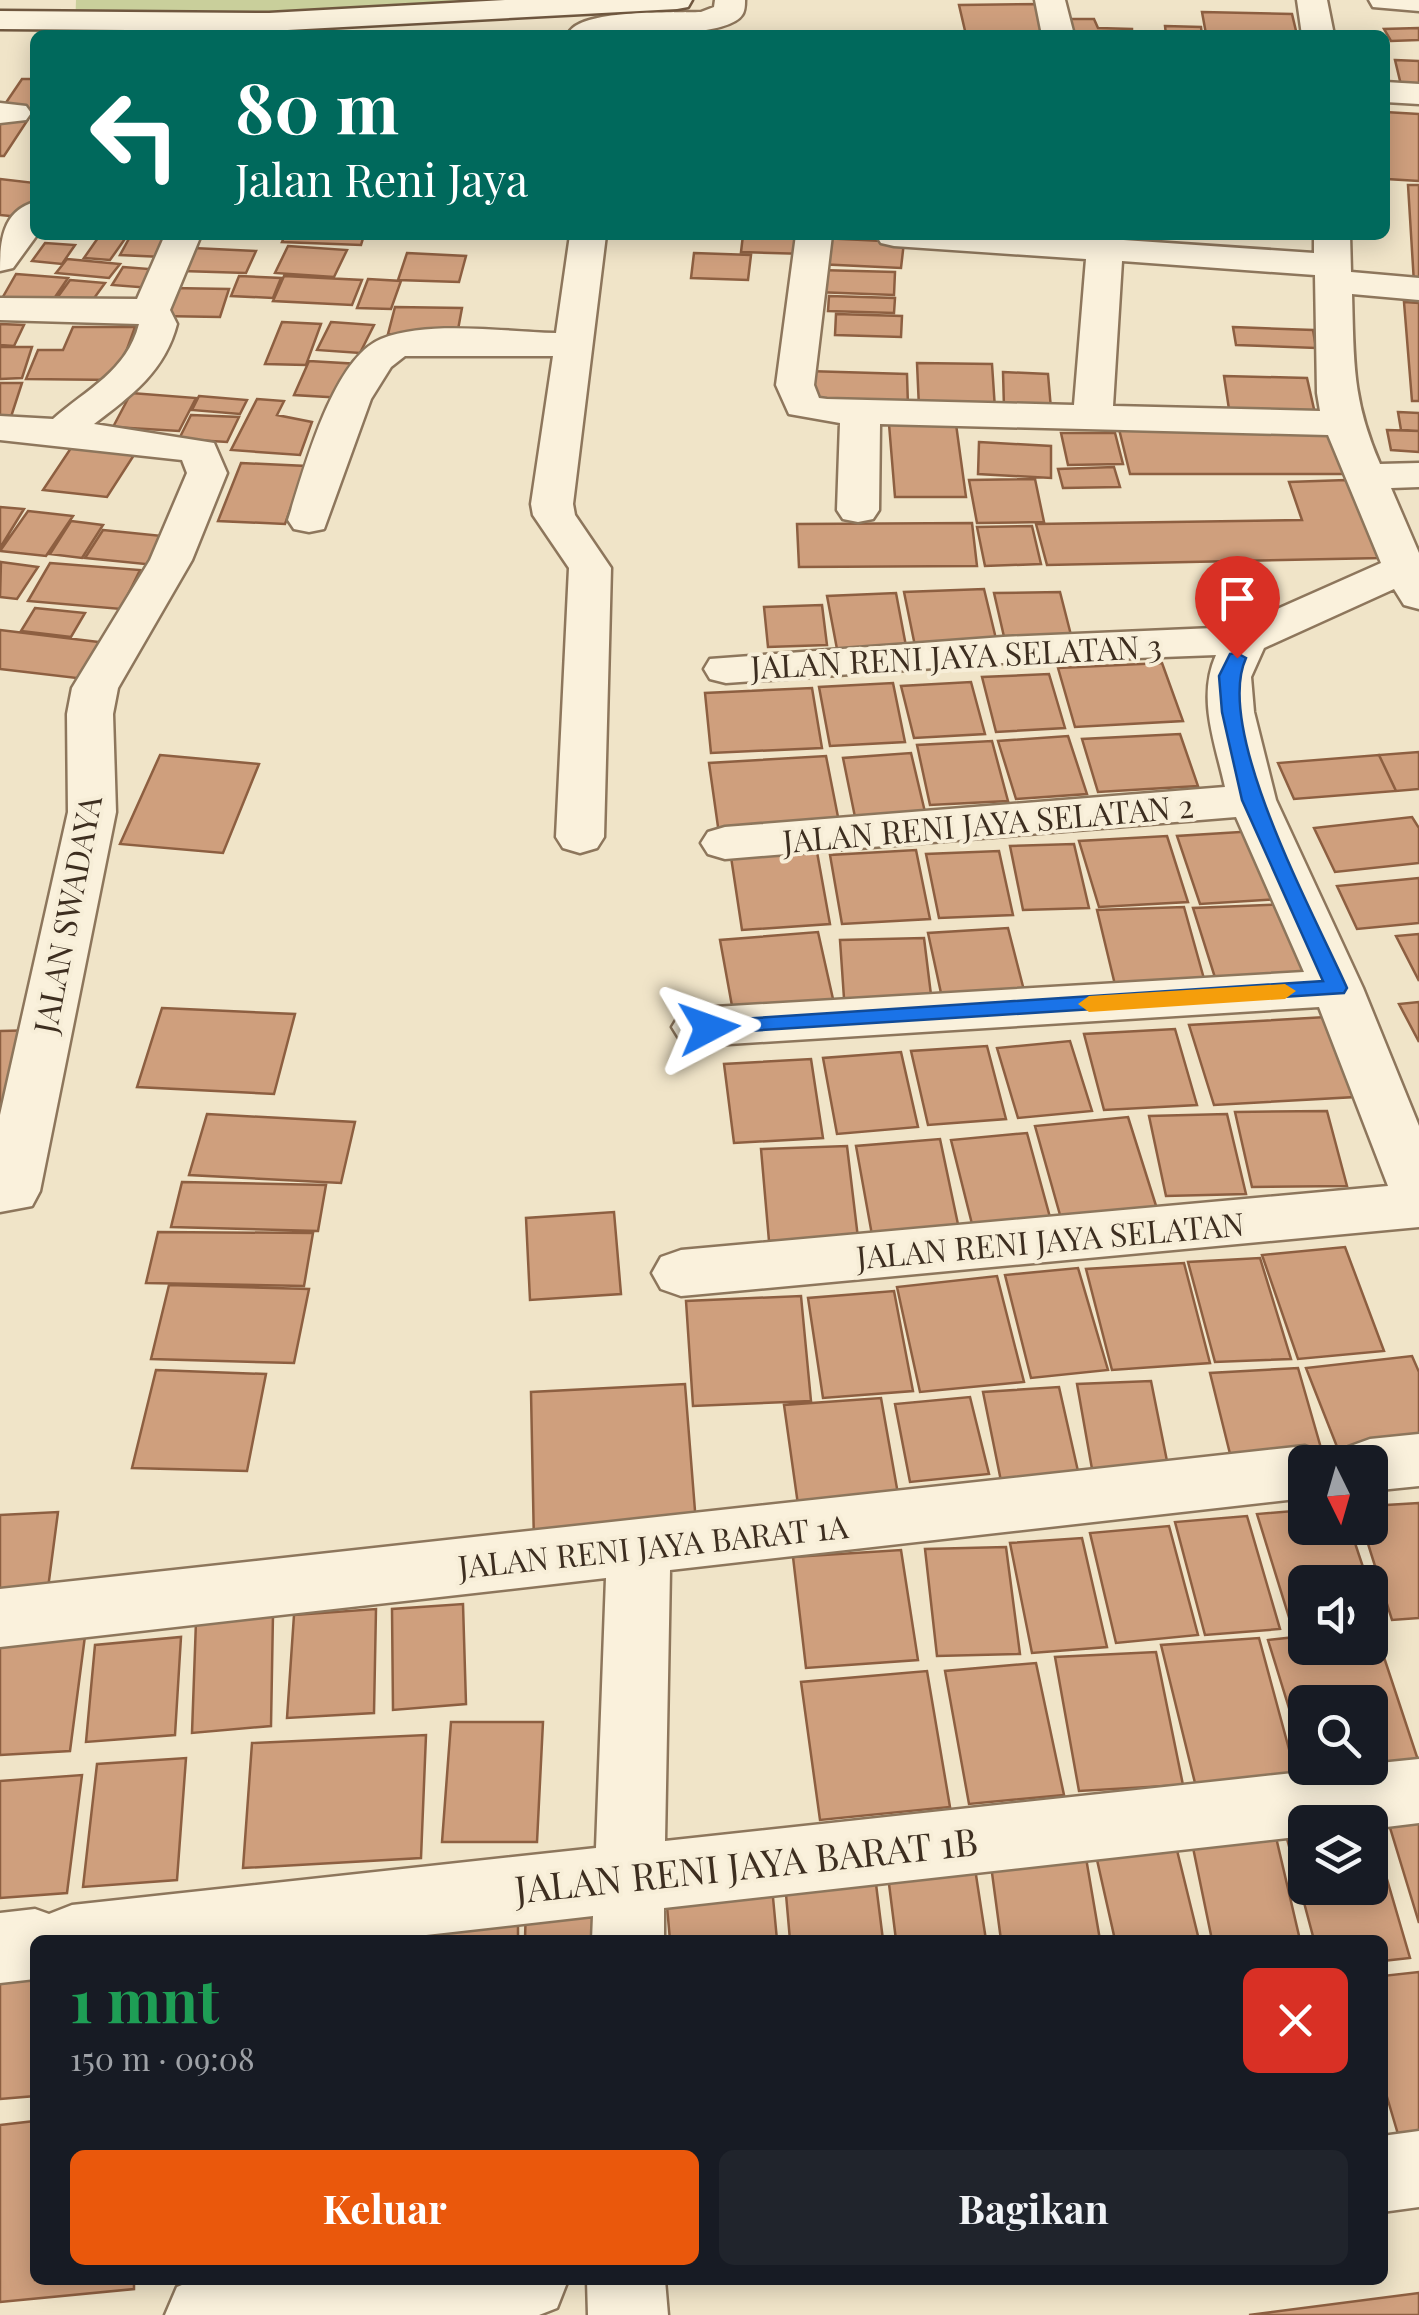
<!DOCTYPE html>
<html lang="id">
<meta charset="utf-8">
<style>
body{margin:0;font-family:"Playfair Display",serif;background:#20242c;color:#f1f3f6;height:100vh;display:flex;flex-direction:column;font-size:38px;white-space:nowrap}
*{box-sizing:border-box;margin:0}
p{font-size:32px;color:#9ea1a6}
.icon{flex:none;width:55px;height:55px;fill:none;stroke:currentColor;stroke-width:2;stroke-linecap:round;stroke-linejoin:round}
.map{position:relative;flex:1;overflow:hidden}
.side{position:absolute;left:30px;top:1935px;width:1358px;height:350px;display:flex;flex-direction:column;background:#171b24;border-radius:15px;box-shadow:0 5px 25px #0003}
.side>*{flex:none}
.guide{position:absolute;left:30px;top:30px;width:1360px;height:210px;border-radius:15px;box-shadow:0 5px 25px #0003;background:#00695c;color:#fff;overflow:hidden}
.needle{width:65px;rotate:175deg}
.tools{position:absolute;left:1288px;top:1445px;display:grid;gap:20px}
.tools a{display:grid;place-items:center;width:100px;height:100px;border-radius:15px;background:#171b24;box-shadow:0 5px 25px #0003;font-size:50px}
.pin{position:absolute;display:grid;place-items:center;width:85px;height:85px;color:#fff;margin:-102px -42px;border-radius:50% 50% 50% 0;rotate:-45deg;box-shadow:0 0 10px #0007}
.pin .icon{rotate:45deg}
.me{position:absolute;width:110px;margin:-55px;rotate:86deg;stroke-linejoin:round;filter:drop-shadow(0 0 8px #0008)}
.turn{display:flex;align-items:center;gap:35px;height:210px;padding:0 40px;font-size:45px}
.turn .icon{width:130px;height:130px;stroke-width:2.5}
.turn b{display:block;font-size:70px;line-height:85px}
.round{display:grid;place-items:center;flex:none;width:105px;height:105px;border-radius:15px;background:#20242c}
.overview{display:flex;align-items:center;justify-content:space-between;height:170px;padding:0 40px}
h1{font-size:60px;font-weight:700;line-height:75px;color:#1e9e55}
.primary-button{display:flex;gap:20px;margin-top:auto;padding:20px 40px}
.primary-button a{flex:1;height:115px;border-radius:15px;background:#ea580c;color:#fff;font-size:40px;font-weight:700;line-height:115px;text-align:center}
.primary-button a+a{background:#20242c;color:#f1f3f6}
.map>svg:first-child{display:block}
.green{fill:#c9cf9b}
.building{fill:#cf9f7d;stroke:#8d5f41;stroke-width:2.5}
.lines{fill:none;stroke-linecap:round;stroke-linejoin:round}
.minor-casing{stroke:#8d765c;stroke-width:5}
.secondary-casing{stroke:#6f573f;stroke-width:5}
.minor{fill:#faf1dc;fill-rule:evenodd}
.secondary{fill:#faf1dc;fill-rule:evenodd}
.route{fill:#1a73e8;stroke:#114b97;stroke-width:2.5}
.slow{fill:#f59e0b}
.labels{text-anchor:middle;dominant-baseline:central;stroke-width:8;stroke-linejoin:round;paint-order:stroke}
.street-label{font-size:32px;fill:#3d2e20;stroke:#f7eed8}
.near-street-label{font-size:38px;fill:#3d2e20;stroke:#f7eed8}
</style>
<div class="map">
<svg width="1419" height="2315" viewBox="0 0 1419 2315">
<rect width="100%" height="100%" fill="#f0e4c8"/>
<!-- green -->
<path class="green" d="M76,0H629L75,29Z"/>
<!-- building -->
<path class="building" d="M1045,4L1053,35H966L959,5Z
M1202,12L1292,14L1297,35L1206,34Z
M1064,19H1094L1098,28L1132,29V35H1066Z
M1165,26L1201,27L1202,35H1166Z
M1419,28V40L1391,41L1384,29Z
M1395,60L1419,61V90L1402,89Z
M22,79H35V112L1,110Z
M1385,112L1419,114V181L1387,179Z
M0,120L27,121L4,156H0Z
M0,179L35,183V200L20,217L0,215Z
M1408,185H1419V283H1414Z
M100,235L127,236L110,260L84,258Z
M131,235H175L163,257L120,255Z
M285,235H364L361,245L282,242Z
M743,235H808L807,254L741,252Z
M1095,235H1151L1150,245L1094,240Z
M821,238L904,242L901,268L817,264Z
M45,243L75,245L62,264L32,261Z
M288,246L347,250L334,277L275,273Z
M193,248L256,251L246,273L183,271Z
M407,253L466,256L459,282L398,280Z
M694,253L751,255L748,280L691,278Z
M67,259L120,264L109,278L56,273Z
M123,267L162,270L151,288L112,285Z
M818,270L895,272L894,295L816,292Z
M16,274L68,278L49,306L0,302Z
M239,276L281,278L273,298L231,296Z
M284,276L362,280L352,305L273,301Z
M368,279L401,281L391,309L357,308Z
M70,280L105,283L87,308L52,305Z
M171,288L229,289L220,317L161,316Z
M829,296L895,298L894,313L828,311Z
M1404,302L1419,303V401H1412Z
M395,307L462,308L457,335L388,334Z
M836,314L902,316L901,337L835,335Z
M282,322L321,324L306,365L265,364Z
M331,322L374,325L360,353L317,350Z
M0,324L24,325L14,346L0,345Z
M73,327H135L116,380L26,379L38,350H63Z
M1233,327L1313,330L1316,348L1236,345Z
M0,347H32L22,378L0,379Z
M309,361L359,364L344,398L294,395Z
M917,363L992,364L995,409L919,408Z
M807,371L907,374L908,407L806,404Z
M1003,372L1048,374L1051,409L1004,408Z
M1224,376L1307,378L1316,418L1230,416Z
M0,383H22L9,423H0Z
M131,393L196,398L179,431L113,427Z
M199,396L247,400L240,414L192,410Z
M257,399L284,401L277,415L312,422L300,455L231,450Z
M1398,412L1419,413V431L1401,430Z
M191,415L239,417L227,442L179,439Z
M889,424H956L966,497H895Z
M1119,429H1336L1351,474H1130Z
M1387,430L1419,431V452L1391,450Z
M1061,433H1115L1123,464L1068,465Z
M979,442L1051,446V478L978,474Z
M71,448L134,455L107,497L43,490Z
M241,463L306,466L285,524L218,521Z
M1114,467L1120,487L1063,488L1058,469Z
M1035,479L1044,522L977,523L969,480Z
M1346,480L1381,558L1047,565L1036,524L1302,520L1289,482Z
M0,507L24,509L0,548Z
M28,511L73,516L46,556L0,551Z
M71,521L103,525L82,558L50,554Z
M972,523L977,566L799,567L797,524Z
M1032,526L1041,564L985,566L977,527Z
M103,530L172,537L155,565L85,558Z
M1,562L38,567L17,599L0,597Z
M50,563L140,570L121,609L28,601Z
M984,589L997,643L915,646L904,592Z
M1060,592L1072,639L1005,641L994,593Z
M896,593L906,646L837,649L827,596Z
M822,605L827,645L768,647L764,607Z
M35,608L85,613L71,637L21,631Z
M0,630L107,643L85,679L0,669Z
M1162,663L1183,721L1075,727L1058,668Z
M1049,674L1065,728L996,732L982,677Z
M971,682L985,734L914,738L901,686Z
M893,683L905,742L830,746L819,687Z
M812,688L822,748L711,753L705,693Z
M1180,734L1198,786L1098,792L1082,739Z
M1068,736L1087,794L1016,799L998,741Z
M992,741L1008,801L930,805L917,745Z
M1419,752V789L1396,791L1379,755Z
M911,753L925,812L855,817L843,758Z
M160,755L259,764L223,853L120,844Z
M1379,755L1396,791L1294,799L1278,763Z
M826,756L840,827L719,834L709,763Z
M1412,817L1419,828V863L1335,872L1314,828Z
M1256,831L1282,899L1200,904L1177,836Z
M1167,836L1188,902L1099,907L1079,841Z
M1074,844L1089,908L1023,910L1010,846Z
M916,850L930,919L842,924L830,855Z
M999,851L1013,915L939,918L926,854Z
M817,852L830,924L742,930L731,857Z
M1419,878V923L1357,929L1337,886Z
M1289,904L1316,980L1217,984L1193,908Z
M1184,907L1206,986L1116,989L1097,910Z
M1008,928L1027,1002L944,1007L928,933Z
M818,932L835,1008L734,1017L720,940Z
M1419,934V981L1396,936Z
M924,938L933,1011L845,1013L840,940Z
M1419,1002V1042L1399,1004Z
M162,1008L295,1014L274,1094L137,1087Z
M1326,1017L1355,1097L1214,1105L1189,1025Z
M1175,1029L1197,1105L1104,1110L1084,1034Z
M40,1030L0,1149V1031Z
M1070,1041L1092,1111L1018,1118L997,1048Z
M987,1046L1006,1119L928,1125L911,1051Z
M901,1052L918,1127L837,1134L823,1058Z
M811,1059L823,1138L734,1143L724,1064Z
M1327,1111L1347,1186L1252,1187L1235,1112Z
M207,1114L355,1122L341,1183L189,1175Z
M1227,1114L1246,1194L1166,1196L1149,1116Z
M1128,1117L1158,1212L1062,1222L1035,1126Z
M1027,1133L1051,1221L973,1228L951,1140Z
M940,1139L959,1229L872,1235L856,1146Z
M847,1146L858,1238L769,1241L761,1149Z
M182,1182L326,1185L318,1231L171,1227Z
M614,1212L621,1294L530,1300L526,1218Z
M158,1232L313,1233L304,1286L146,1283Z
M1345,1247L1384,1351L1298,1359L1262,1255Z
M1260,1258L1291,1359L1215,1362L1188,1262Z
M1184,1263L1210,1363L1112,1370L1086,1269Z
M1078,1268L1108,1370L1031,1378L1005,1275Z
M997,1276L1024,1382L920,1392L897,1287Z
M169,1285L309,1289L294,1363L151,1359Z
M894,1291L913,1391L823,1398L808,1298Z
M801,1296L811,1401L693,1406L686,1301Z
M1412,1356L1419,1372V1456L1343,1462L1306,1368Z
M1298,1368L1325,1462H1305V1471L1235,1474L1210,1373Z
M156,1370L266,1374L247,1471L132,1468Z
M1151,1381L1168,1466L1092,1469L1077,1384Z
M685,1384L697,1536L534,1545L531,1392Z
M1059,1387L1080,1480L1002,1486L983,1392Z
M970,1397L989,1474L910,1482L895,1404Z
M881,1398L901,1511L800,1519L784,1405Z
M1419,1503V1618L1392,1620L1363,1528H1370V1506Z
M1305,1510V1528H1350L1368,1582H1305V1626L1292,1627L1257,1514Z
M58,1512L47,1596L0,1599V1515Z
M1247,1516L1280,1629L1205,1635L1175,1522Z
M1169,1526L1198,1635L1116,1643L1090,1533Z
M1082,1538L1107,1647L1032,1653L1010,1543Z
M1006,1547L1020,1654L937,1656L925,1549Z
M901,1550L918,1660L806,1668L793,1557Z
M463,1604L466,1704L393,1710L392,1609Z
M376,1609L374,1713L287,1718L294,1615Z
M273,1614L271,1726L192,1733L196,1621Z
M1370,1630H1375L1419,1763L1309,1774L1307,1768H1370V1702H1305V1760L1268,1640L1305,1636V1648H1370Z
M85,1636L70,1751L0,1755V1640Z
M181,1637L175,1735L86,1742L95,1645Z
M1259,1638L1296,1775L1195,1783L1161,1645Z
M1156,1652L1183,1785L1079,1791L1055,1657Z
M1036,1663L1064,1795L969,1804L945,1671Z
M927,1671L950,1807L820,1820L801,1682Z
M451,1722H543L537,1842H442Z
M426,1735L421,1858L243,1868L252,1743Z
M186,1758L177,1880L83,1887L97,1764Z
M82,1775L67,1893L0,1898V1781Z
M1419,1818V1923L1388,1821Z
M1370,1828H1372L1410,1958L1382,1961V1940H1314L1286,1835L1305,1834V1888H1370Z
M1275,1833L1300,1940H1212L1191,1838Z
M1173,1834L1199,1940H1115L1093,1842Z
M1085,1852L1100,1940H1001L990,1858Z
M974,1862L986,1940H896L887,1868Z
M875,1876L883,1940H790L785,1883Z
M772,1887L777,1940H670L666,1895Z
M601,1900V1940H525L526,1903Z
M518,1909V1940H441L443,1910Z
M35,1959V2096L0,2099V1962Z
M1419,1972V2139L1400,2141L1382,2080V1976Z
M35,2121V2280H134V2289L0,2302V2125Z
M1419,2293V2315H1249Z"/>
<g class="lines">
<!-- minor casing -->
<g class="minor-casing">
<path id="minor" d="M715,0H745C745,5 745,11 742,15C726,40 604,35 573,35L570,31C586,9 674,13 701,12L714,7Z
M1035,0H1065L1074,35H1042Z
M1297,0H1327L1334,35H1302Z
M1369,0H1419V11L1373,7Z
M1385,82L1419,84V104L1385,102Z
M0,103L26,106L31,113L26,120L0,123Z
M35,202L37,235L13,268L0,271C0,242 2,211 35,202Z
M165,235H201L170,310L177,324C165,371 131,396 94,424L214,443L227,473L192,560L118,688L113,714L116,812L40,1191L32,1206L0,1212V1115L68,812L67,714L72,688L150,560L187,473L182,460L0,440V416L53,419C87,389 127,371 139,324L0,320V298L137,299Z
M570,235H606L573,504L575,515L611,568L604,837L597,848L580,853L563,848L556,837L569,568L533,515L531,504L553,356H405L391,367L371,399L324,529L309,532L294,529L288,520C303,473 332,359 381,339C428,320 505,332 556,333Z
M796,235H832L814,385L819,398L827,399L1074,405L1086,259L894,246L881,243L876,235H1051L1314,253V235H1350L1351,272L1419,278V300L1352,294C1354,363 1352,399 1380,464L1419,463V487L1391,488L1419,553V609L1404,605L1394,589L1264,648L1251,677L1254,712L1276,800L1363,988L1419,1126V1227L681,1296L661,1289L652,1273L661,1257L681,1250L1388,1186L1319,1007L698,1046L680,1040L672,1027L680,1014L698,1008L1304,972L1236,817L725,859L708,854L701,843L708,832L725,827L1225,787C1215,742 1197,698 1216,655L1003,663L726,683L710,679L704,669L710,659L1003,637L1237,627L1381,563L1328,435L880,424L879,510L873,519L858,522L843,519L837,510L840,423L789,414L776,385ZM1122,261L1315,275L1317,393L1320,411L1113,406Z
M1419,1434V1486L1370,1491V1462H1340L1348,1447L1370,1439Z
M1305,1446L1327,1454L1331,1462H1305V1498L670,1570L665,1841L1340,1768H1370V1764L1419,1759V1823L1370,1829V1822H1305V1836L664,1908V1940H592L593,1916L382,1940H35V1979L0,1983V1913L35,1909L49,1914L72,1905L596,1848L606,1578L0,1647V1589Z
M1419,2131V2207L1382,2212V2136Z
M194,2280H568L557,2308L539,2315H165L177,2287Z
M587,2280H665L668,2315H588Z"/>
</g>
<!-- secondary casing -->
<g class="secondary-casing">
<path id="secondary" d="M505,0H692L688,7L677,9L269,31L0,29V11L269,13Z"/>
</g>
<!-- minor -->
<use href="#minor" class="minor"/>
<!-- secondary -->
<use href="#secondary" class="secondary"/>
</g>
<!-- route -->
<path class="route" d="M1237,653L1246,658C1213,730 1315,916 1347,988L1344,993L701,1034L698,1028L709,1021L1323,981L1242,800L1222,712L1219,676L1230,654Z"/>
<!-- slow -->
<path class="slow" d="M1285,984L1296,991L1285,999L1089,1012L1078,1004L1089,996Z"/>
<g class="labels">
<!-- street labels -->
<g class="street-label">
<text transform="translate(956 655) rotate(-3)">JALAN RENI JAYA SELATAN 3</text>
<text transform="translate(988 822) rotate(-5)">JALAN RENI JAYA SELATAN 2</text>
<text transform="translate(66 914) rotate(-79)">JALAN SWADAYA</text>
<text transform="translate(1050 1239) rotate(-5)">JALAN RENI JAYA SELATAN</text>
<text transform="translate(653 1545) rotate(-6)">JALAN RENI JAYA BARAT 1A</text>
</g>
<!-- near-street labels -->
<g class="near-street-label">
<text transform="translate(746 1864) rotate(-6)">JALAN RENI JAYA BARAT 1B</text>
</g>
</g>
</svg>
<div class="tools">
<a><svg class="needle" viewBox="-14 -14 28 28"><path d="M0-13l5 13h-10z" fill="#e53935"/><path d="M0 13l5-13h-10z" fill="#9ea1a6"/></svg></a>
<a><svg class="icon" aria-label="sound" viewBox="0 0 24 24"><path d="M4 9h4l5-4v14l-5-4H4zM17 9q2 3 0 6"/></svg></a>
<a><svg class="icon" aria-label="search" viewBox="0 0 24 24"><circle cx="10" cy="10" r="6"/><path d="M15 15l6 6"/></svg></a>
<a><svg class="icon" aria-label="layers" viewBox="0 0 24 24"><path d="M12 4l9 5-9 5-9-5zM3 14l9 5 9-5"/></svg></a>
</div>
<div class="pin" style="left:1237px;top:658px;background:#d93025"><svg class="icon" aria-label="arrive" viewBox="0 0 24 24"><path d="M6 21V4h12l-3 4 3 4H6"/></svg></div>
<svg class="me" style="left:709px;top:1028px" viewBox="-20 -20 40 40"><path d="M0-17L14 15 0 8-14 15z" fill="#1a73e8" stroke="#fff" stroke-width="4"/></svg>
<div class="guide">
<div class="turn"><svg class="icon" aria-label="left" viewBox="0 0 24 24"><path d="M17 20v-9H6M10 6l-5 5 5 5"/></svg><div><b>80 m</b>Jalan Reni Jaya</div></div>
</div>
<section class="side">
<div class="overview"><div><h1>1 mnt</h1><p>150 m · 09:08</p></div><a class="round" style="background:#d93025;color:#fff"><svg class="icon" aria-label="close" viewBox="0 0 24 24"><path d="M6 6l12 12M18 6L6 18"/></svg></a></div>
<div class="primary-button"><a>Keluar</a><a>Bagikan</a></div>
</section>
</div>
